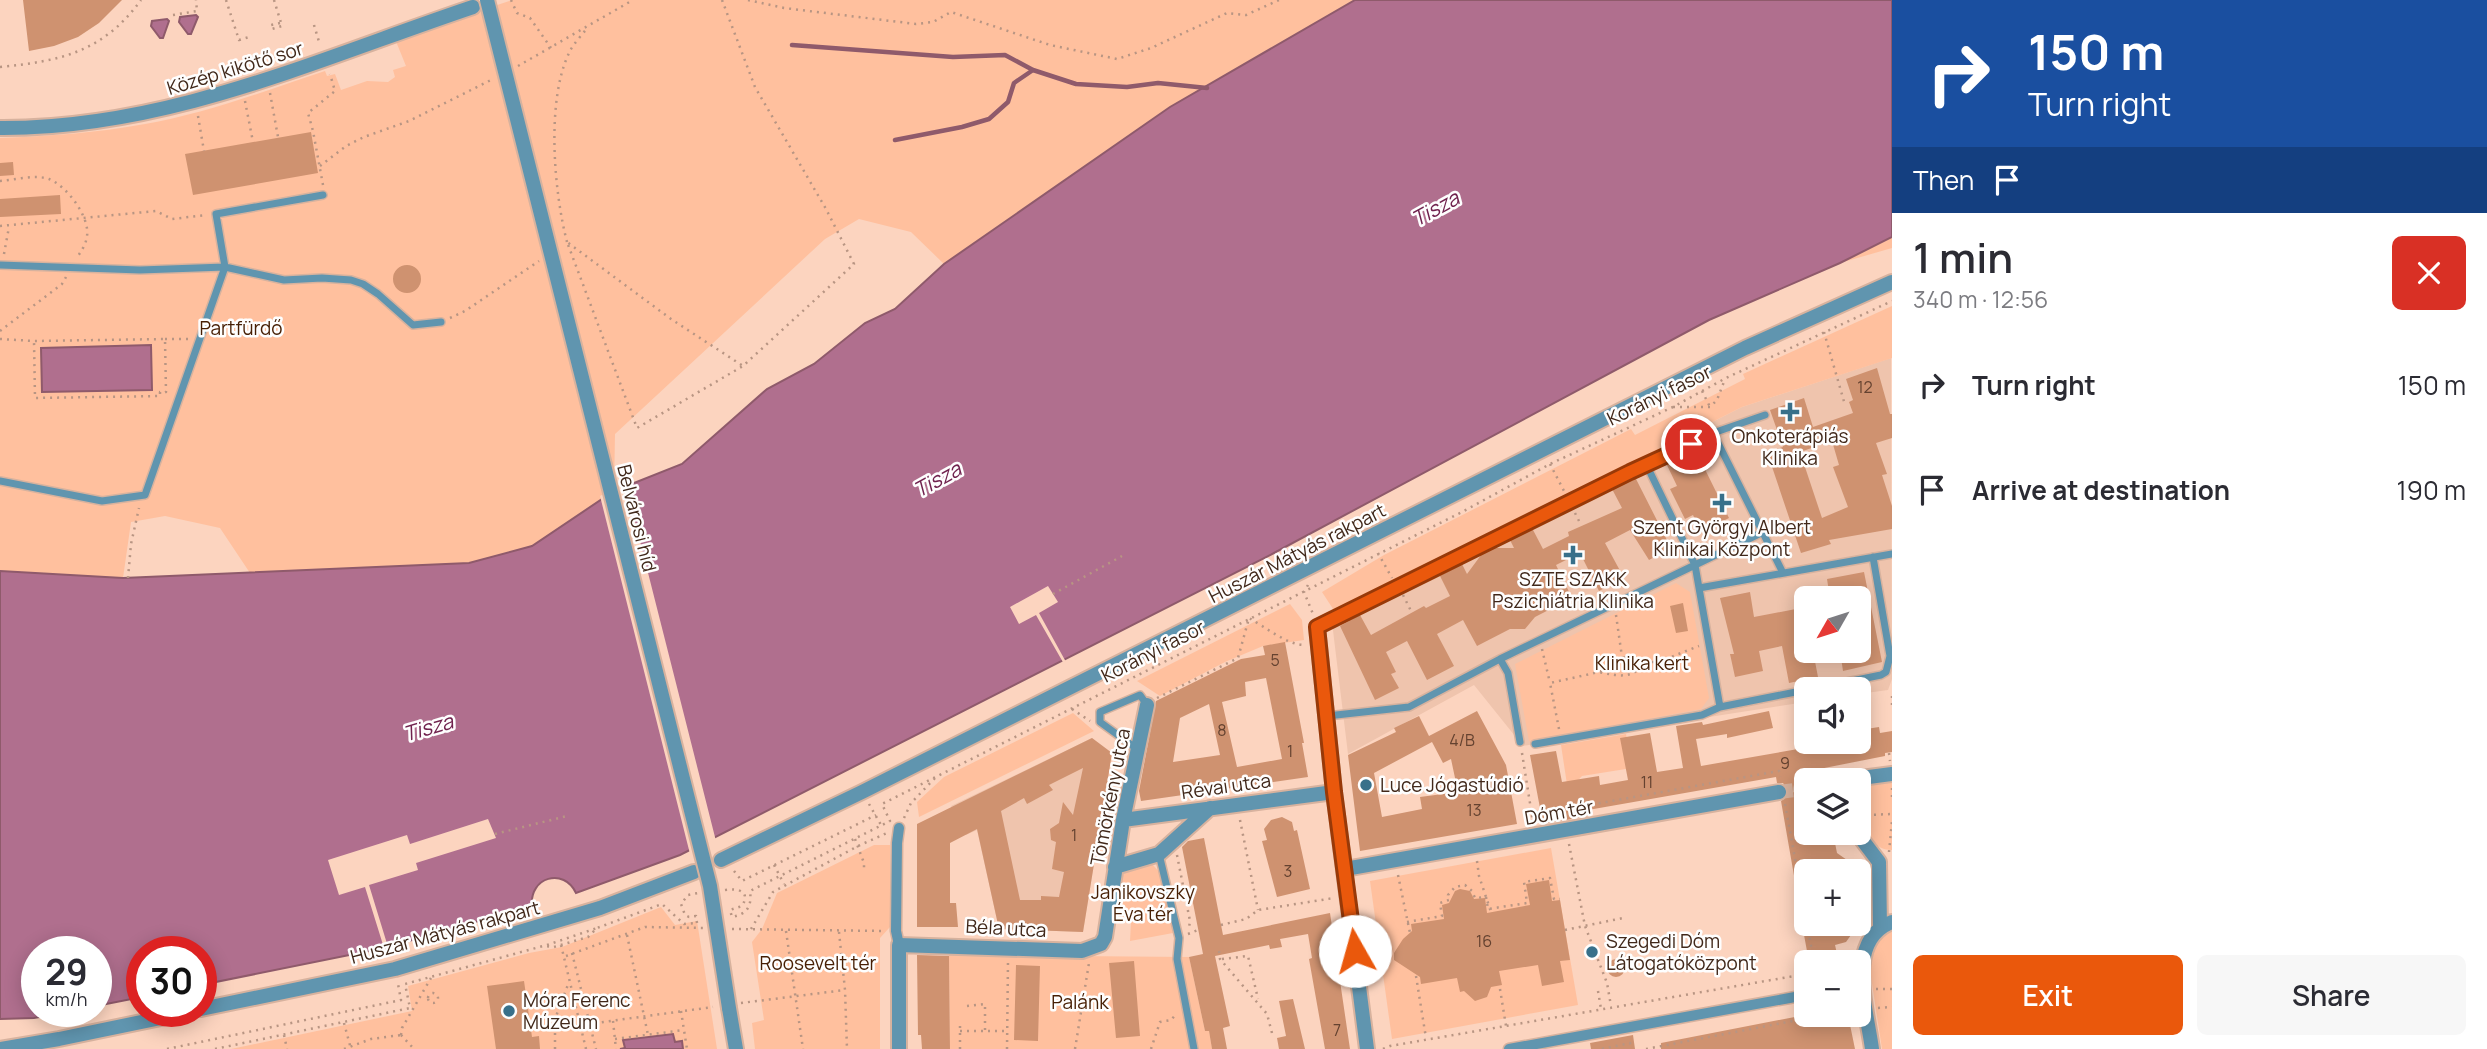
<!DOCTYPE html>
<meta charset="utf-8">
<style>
body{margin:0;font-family:Manrope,sans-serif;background:#f7f7f7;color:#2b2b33;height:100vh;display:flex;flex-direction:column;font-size:26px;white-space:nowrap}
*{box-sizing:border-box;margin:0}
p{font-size:23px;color:#7c7c81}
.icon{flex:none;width:38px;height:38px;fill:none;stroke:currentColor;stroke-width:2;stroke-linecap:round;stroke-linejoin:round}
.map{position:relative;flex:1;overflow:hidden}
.details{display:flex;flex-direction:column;background:#fff;width:595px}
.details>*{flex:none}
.hud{background:#1a4fa0;color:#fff;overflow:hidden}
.needle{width:46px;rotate:231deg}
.fabs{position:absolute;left:1794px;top:586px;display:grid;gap:14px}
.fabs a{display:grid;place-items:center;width:77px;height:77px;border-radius:10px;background:#fff;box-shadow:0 4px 18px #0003;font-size:35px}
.speed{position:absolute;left:21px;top:936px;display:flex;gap:14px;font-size:35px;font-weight:700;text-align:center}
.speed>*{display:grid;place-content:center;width:91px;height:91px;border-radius:50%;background:#fff;box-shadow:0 4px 18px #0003;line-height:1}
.speed small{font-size:18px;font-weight:400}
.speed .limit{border:10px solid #d22;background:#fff;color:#111}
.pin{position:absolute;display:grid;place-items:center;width:60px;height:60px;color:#fff;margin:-30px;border:4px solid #fff;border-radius:50%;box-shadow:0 2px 7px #0007}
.me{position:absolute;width:77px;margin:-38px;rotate:353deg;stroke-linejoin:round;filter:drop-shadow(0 0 5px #0008)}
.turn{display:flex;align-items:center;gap:24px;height:147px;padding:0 21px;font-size:32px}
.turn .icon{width:91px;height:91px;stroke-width:2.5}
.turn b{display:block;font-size:49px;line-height:60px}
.then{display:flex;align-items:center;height:66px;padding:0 21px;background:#0003;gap:14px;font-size:26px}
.round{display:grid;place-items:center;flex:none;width:74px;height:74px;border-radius:10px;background:#f7f7f7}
.overview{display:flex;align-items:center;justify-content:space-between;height:119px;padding:0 21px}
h1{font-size:42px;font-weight:600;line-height:52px}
.cta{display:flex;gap:14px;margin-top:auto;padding:14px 21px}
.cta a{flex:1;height:80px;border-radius:10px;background:#ea580c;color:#fff;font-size:28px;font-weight:600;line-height:80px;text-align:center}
.cta a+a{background:#f7f7f7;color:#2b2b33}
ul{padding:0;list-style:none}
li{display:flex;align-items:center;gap:21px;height:105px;padding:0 21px}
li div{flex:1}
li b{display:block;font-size:26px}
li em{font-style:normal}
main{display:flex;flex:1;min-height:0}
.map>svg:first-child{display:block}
.built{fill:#efc4ad;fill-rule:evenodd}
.green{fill:#ffc09e}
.water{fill:#b06f8e;stroke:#8f5a6b;stroke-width:2}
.pier{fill:#fcd4bf}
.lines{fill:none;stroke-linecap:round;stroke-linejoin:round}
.stream{stroke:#8f5a6b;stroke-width:4.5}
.building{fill:#cf9270;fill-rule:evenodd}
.minor-tunnel{stroke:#d7b29e;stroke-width:14;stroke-dasharray:14 7;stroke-linecap:butt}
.service-casing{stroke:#d7b29e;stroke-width:10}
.pedestrian-casing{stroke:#d7b29e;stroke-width:13}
.minor-casing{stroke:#d7b29e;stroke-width:18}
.tertiary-casing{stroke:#d7b29e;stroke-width:18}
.path{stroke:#b89583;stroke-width:2.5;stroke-dasharray:2 5;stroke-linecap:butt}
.service{stroke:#6095af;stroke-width:7}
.pedestrian{stroke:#6095af;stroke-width:10}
.minor{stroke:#6095af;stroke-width:14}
.tertiary{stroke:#6095af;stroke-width:14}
.tertiary-bridge-casing{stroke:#d7b29e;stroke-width:18;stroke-linecap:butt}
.tertiary-bridge{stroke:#6095af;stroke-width:14}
.route-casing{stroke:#983908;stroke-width:18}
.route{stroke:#ea580c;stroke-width:12}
.poi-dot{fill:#38708a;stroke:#fefefe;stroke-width:2.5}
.labels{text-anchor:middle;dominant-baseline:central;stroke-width:5;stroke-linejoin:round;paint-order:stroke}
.number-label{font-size:16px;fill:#644230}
.street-label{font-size:19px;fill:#41281a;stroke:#fefefe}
.park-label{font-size:19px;fill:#471f04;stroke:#fefefe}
.poi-label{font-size:19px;fill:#41281a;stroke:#fefefe}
.water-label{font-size:21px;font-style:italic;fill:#70224e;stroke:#fefefe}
</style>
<main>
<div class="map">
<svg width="1892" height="1049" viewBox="0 0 1892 1049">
<rect width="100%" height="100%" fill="#fcd4bf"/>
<!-- built -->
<path class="built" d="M1891,358L1892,679L1888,690L1859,694L1858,690H1806V702L1523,746L1474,685L1348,754L1331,614L1742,407ZM1806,598H1858V651H1806Z
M1092,738L1112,753L1083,932L999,929L977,830L966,835L951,806Z"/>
<!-- green -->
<path class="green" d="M512,0H1355L1170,107L944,264L911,232L859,219L825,239L615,434L614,491L532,546L469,563L250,573L220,528L165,516L131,522L123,578L0,571V138C48,136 97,133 145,124C204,114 268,90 325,71L327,76L335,74L341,90L367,81L388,82L395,77L393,70L406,66L395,39Z
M1892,237V248L1840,263Z
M1892,306V358L1742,407L1335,612L1322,592L1384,555L1631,429L1635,435L1745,379L1743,374Z
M1676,583L1690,592L1709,698L1701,709L1529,741L1515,664Z
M1290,604L1302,620L1304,640L1263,646L1225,662L1160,696L1137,681Z
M1073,713L1094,731L919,817L917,802L944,777Z
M1626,734L1632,768L1582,776L1568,791L1561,745Z
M1892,779V850C1875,850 1869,836 1859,824L1858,784Z
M874,845H890V927L880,938V1049H755L752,1023L764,1020L752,942L762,929L777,893Z
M1551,848L1578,1005L1392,1039L1370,881Z
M1141,863L1153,865L1161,874L1173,933L1130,941L1131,923L1116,920L1123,875L1128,867Z
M661,907L675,925L697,921L717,1049H231L412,1011L408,986L529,953L562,947Z
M1892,929V1049H1882L1869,964C1871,949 1879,938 1892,929Z
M949,955L1189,957L1205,1031H1209L1212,1049H950Z"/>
<!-- water -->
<path class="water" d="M1355,0H1892V237L1840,263L1709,320L1274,553L680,855L576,893C564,867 529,877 532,906L384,948L201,985V952H142V997L96,1006V952H37V1012H67L34,1018L0,1019V571L123,578L469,563L532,546L614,491L682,464L767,389L814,364L865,323L895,309L944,264L1170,107Z
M196,15L198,17L191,34H188L179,22L180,17Z
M167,19L169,21L163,38H160L151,26L152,21Z
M151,345L152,390L42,392L41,348Z
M673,1034L675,1042L682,1041L683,1049H620L625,1048L623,1040Z"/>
<!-- pier -->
<path class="pier" d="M625,482L716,841L690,854L600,496Z
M1048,586L1058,602L1039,613L1066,662L1064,664L1036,615L1019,624L1010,607Z
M488,819L496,838L416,863L418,870L369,885L388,947L384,948L365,887L339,895L328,860L407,835L410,844Z"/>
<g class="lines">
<!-- stream -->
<path class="stream" d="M792,45L953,57L1005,55L1033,70L1076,84L1127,87L1158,83L1207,88
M895,140L962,127L989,119L1008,102L1014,83L1033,70"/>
</g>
<!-- building -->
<path class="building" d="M23,0H122L99,23L78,37L54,46L29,51Z
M311,132L318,173L193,195L185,154Z
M13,162L14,175L0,176V163Z
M60,195L61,214L0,217V199Z
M393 279a14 14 0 1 1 28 0a14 14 0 1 1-28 0Z
M1877,368L1890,414H1892V438L1876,443L1887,474L1882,475L1892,506V529L1829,540L1831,544L1801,553L1767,452L1783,447L1770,410L1804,398L1813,427L1853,413L1849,402L1853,400L1846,379ZM1832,441L1839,465L1833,467L1848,507L1822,518L1800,452Z
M1695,449L1729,518L1701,532L1693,515L1685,519L1670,489L1677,486L1666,463Z
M1635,477L1671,548L1649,560L1630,530L1605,543L1624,578L1599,591L1580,553L1556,565L1572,598L1535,617L1525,629H1510L1477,646L1463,620L1437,634L1454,666L1427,680L1407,641L1386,652L1396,672L1391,674L1399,688L1375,700L1340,626L1360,615L1371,635L1424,606L1426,608L1450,596L1440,576L1462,564L1467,574L1484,551L1492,548H1514L1510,540L1532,528L1543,549L1569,536L1568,532L1622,508L1612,489Z
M1864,572L1882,662L1843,671L1840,651H1858V598H1830L1827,579Z
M1750,592L1754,617L1806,607V651H1813L1818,677L1789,683L1782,646L1759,651L1763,671L1735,677L1730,654H1734L1720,598Z
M1683,603L1688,631L1676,633L1670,606Z
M1285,642L1304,743H1302L1308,777L1141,801L1139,791L1156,701L1241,659L1265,655L1263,646ZM1266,678L1282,759L1237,767L1222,702L1246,696L1245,682ZM1209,704L1220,755L1173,762L1180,718Z
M1477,711L1506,765L1517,824L1360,851L1348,755L1396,732L1394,728L1419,716L1429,736ZM1432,742L1443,763L1451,759L1458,792L1420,797L1422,809L1382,817L1374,773Z
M1769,711L1773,728L1727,738V734L1696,739L1701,766L1798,749L1794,728L1806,726V742H1858L1860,730L1879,727L1880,733L1892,731V752L1885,753V756L1799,773L1800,780L1795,783L1793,791L1796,796L1803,798L1806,802V833H1833L1837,853L1847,860L1850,872H1806V910H1800L1781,801L1788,796V790L1783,783H1777L1776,777L1588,810L1589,816L1543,824L1530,755L1556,751L1562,782L1599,776L1600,785L1628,780L1620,738L1650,733L1657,772L1683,768L1676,726L1702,722L1703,725Z
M1092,738L1112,753L1083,932L999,929L977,829L950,843V903H956L958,927H917V824ZM1083,768L1073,815L1063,802L1059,823L1050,829L1051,840L1056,842L1052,869L1064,872L1059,897L1041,896V900H1020L1001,811L1024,798L1027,804L1053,790L1049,785Z
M1282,817L1292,822L1294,831L1297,830L1310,889L1277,897L1262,841L1267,840L1264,829L1271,820Z
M1204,838L1223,935L1330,913L1350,1049H1325L1309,959L1312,958L1308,934L1280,939L1282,947L1270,949L1269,945L1215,956L1230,1026L1223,1028L1227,1049H1212L1209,1031H1205L1189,957L1203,954L1182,847L1188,841Z
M1549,880L1552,901L1560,900L1570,960L1560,961L1564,982L1542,986L1538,965L1499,971L1502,985L1491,987L1487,997L1475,1001L1464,991L1460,992L1457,978L1421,984L1420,977L1394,960V953L1403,939L1412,931L1411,924L1444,919L1442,905L1449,903L1455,891L1460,889L1470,891L1474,899L1485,898L1487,913L1530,905L1526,884Z
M1802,924H1849L1851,935L1846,942L1835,945L1839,962H1809Z
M917,955L949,956L950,1049H922L921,1035H918Z
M1607 968a9 9 0 1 1 18 0a9 9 0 1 1-18 0Z
M1134,961L1140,1036L1116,1038L1109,963Z
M1016,965L1040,966L1038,1041L1014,1040Z
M524,981L532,1037L539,1036L540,1049H496L487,986Z
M1293,999L1305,1049H1279L1277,1038L1286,1036L1279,1001Z
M1805,1015H1848L1855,1049H1661V1043Z
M1633,1035L1635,1049H1591L1590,1043Z"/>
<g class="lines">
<!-- minor-tunnel -->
<path class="minor-tunnel" d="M1779,792L1802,789"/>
<!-- service casing -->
<g class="service-casing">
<path id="service" d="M0,265L140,270L225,267L216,214L323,195
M1713,433L1783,573
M1647,466L1695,565L1763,532
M0,481L102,501L145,495L225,267L284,280L322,278L351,280L363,284L378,294L413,325L441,322
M1317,627L1630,472L1647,466L1713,433L1765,415
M1500,659L1508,673L1520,742
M1808,690L1881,675L1886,672L1890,656L1873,557
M1720,707L1806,690
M1327,716L1409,707L1500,659L1695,565L1699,588L1892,554
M1535,744L1702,715L1720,707L1699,588
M1137,749L1100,722V712L1140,695L1147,705
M1159,854L1179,938L1177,959L1194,1049"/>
</g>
<!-- pedestrian casing -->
<g class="pedestrian-casing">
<path id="pedestrian" d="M899,828L897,843L896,931L899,945
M1509,1049L1806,995"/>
</g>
<!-- minor casing -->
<g class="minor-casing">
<path id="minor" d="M0,128C167,129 318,59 473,7
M1317,627L1334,792L1367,1049
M1846,780L1892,774
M1802,789L1806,788
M1123,820L1334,792
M1857,833L1879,862L1880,927
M1115,867L1159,854L1210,808
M1345,869L1779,792
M899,1049V945L1082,951L1101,944L1105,937L1123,820L1147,705
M1872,1049C1867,1010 1844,940 1892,922"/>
</g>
<!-- tertiary casing -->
<g class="tertiary-casing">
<path id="tertiary" d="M721,860L862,792L1745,348L1892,282
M729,1008L736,1049
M201,1009L395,969L600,908L694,872
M0,1049L59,1039L190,1012"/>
</g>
<!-- path -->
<path class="path" d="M226,0L239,40L249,37
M274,0L282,26L272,29L271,25L280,23
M511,0L517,13L530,18L551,48
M722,0L755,87L826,209L854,264L743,366L637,428L567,242L671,319L743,366
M748,0L784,8L916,24L933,22L951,12L1050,45L1117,59L1151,48L1227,13L1246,15L1279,0
M173,15L197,11L196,0
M314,25L320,45
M518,66L633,0
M0,67C61,61 103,52 141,0
M270,93L278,137
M245,101L253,142
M198,116L204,151
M320,166L346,146L364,137L409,121L493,79
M0,181C15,180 35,174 49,179C67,186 90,217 87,236C86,244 82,250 78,256
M323,185L313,131L308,113L335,91L330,74
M0,226L156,211L172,219L206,215
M567,242C554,192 546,101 569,53C573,44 582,35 588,27
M4,254L9,227
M450,318L465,311L539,261
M0,331L62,284L66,277
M1824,332L1845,405
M0,339L34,341L165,339L166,392H160V396L35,398L34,341
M165,339H189
M1702,391L1710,407
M1673,407H1710L1717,400L1725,379
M1550,464L1564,491
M1575,513L1581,525
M1378,553L1392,578
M128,578L131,544L139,508
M1308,585L1304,592L1313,614
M1053,594L1122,556
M1403,595L1412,613
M1616,615L1622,657
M1542,649L1550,683
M1645,662H1658L1699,646
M1892,696V709
M1157,698L1238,658L1249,618C1265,627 1288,645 1304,645
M1072,709L1090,721
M1559,729L1550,683L1599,672L1622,657L1645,662C1633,680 1618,676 1599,672
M1522,753L1533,822
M1889,753L1890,761
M1892,788V799
M869,804L881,825
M1785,804L1806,919
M1585,812L1584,806L1779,771L1780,777
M1867,815L1892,814
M904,818L911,803L936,777
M1240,820L1258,910
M495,834L567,816
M855,839L864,863V872
M1569,844L1585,926L1607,983L1611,1006
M1889,852L1892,821
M1177,855L1190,921L1189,928
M1477,861L1479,876L1491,912
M774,865L784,884
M734,871L742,881L876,815
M1398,875L1410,933
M725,890C738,888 751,891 742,906L730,910L732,917C747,914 752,907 750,891L890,821L882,804L1462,512L1550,464L1673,407L1726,378L1892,301
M1407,922L1442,916L1440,903L1449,900L1448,895L1455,887L1465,885L1472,891L1475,898L1486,897L1488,909L1527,903L1524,882L1550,878L1554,899H1560
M697,923L696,916L689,917L685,915L681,904L688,895L698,893
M1807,924L1814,962
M1221,925L1246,919L1258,910L1334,898
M732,929L886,931
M751,929L773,892L858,846L887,833
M1565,930L1623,918
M786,931L803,1049
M839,932L845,990L847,1049
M1188,934L1198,930
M627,935L648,1035
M547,945L597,928
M561,945L586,1049
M1219,951L1220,959L1267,1014L1272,1033
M572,953L596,1049
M566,956L645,927L704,928
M1222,959L1248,956L1258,999
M1416,976L1426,1038
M1500,989L1506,1026
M1876,989H1892
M1598,991L1601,1009
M428 998a5 5 0 1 1 10 0a5 5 0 1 1-10 0Z
M741,1003L845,990
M967,1006L985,1004V1031
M1878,1008L1892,1007
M681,1011L687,1049
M1824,1017L1832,1015
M613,1021L616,1049
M344,1023L351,1049
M581,1025L713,1007
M960,1026V1049
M960,1031H1005
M284,1035L287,1049
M401,1035L402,1028L431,978
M401,1035L414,1049
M615,1039L684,1030
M167,1049L401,1000L398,984
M215,1049L410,1008L405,984L543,946L554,947L588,937L597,928L662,904L684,924L697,923
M344,1049L371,1039L401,1035
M555,1049V1019L569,982
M1007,1049L1008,961
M1075,1049L1089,963
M1151,1049L1160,1022L1171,1020L1177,1013
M1383,1049L1390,1046L1806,974
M1602,1049L1630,1043L1632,1049
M1646,1049L1824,1015"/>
<!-- service -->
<use href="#service" class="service"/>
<!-- pedestrian -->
<use href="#pedestrian" class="pedestrian"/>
<!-- minor -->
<use href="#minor" class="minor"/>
<!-- tertiary -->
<use href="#tertiary" class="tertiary"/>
<!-- tertiary-bridge casing -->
<g class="tertiary-bridge-casing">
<path id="tertiary-bridge" d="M487,0L710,886L729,1008"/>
</g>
<!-- tertiary-bridge -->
<use href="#tertiary-bridge" class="tertiary-bridge"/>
</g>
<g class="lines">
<!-- route casing -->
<g class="route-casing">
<path id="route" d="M1355,951L1334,792L1317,627L1630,472L1691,444"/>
</g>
<!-- route -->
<use href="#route" class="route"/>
</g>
<!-- markers -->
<g class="poi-dot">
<path d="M1786.5 401.5h7v7h7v7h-7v7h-7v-7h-7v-7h7z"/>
<path d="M1718.5 492.5h7v7h7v7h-7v7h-7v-7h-7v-7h7z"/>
<path d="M1569.5 544.5h7v7h7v7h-7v7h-7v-7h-7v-7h7z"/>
<circle cx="1366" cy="785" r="7"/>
<circle cx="1592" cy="952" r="7"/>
<circle cx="509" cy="1011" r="7"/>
</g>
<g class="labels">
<!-- number labels -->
<g class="number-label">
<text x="1865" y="387">12</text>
<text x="1275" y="660">5</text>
<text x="1222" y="730">8</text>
<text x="1462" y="740">4/B</text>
<text x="1290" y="751">1</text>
<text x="1785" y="763">9</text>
<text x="1647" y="782">11</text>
<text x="1474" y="810">13</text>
<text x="1074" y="835">1</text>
<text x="1288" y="871">3</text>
<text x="1484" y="941">16</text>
<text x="1337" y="1030">7</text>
</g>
<!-- street labels -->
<g class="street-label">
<text transform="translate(235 68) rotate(-17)">Közép kikötő sor</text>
<text transform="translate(1659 395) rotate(-26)">Korányi fasor</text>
<text transform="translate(637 518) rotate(76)">Belvárosi híd</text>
<text transform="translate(1297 553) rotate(-27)">Huszár Mátyás rakpart</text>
<text transform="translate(1153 651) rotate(-27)">Korányi fasor</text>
<text transform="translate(1226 786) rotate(-8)">Révai utca</text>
<text transform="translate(1110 797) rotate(-79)">Tömörkény utca</text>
<text transform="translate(1559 812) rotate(-10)">Dóm tér</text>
<text transform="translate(1006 928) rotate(3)">Béla utca</text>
<text transform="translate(445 932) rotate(-15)">Huszár Mátyás rakpart</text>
</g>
<!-- park labels -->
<g class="park-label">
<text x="241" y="328">Partfürdő</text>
<text x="1642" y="663">Klinika kert</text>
<text x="1143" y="892">Janikovszky<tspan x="1143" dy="22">Éva tér</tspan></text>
<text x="818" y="963">Roosevelt tér</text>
<text x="1080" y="1002">Palánk</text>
</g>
<!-- poi labels -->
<g class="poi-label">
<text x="1790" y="436">Onkoterápiás<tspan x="1790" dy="22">Klinika</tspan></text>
<text x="1722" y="527">Szent Györgyi Albert<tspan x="1722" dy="22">Klinikai Központ</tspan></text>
<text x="1573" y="579">SZTE SZAKK<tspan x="1573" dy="22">Pszichiátria Klinika</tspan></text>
<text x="1380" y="785" text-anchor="start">Luce Jógastúdió</text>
<text x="1606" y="941" text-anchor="start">Szegedi Dóm<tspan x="1606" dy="22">Látogatóközpont</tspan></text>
<text x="523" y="1000" text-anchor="start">Móra Ferenc<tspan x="523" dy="22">Múzeum</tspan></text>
</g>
<!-- water labels -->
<g class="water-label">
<text transform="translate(1435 208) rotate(-29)">Tisza</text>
<text transform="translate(937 479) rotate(-29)">Tisza</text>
<text transform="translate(428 727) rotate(-16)">Tisza</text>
</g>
</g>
</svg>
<div class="fabs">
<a><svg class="needle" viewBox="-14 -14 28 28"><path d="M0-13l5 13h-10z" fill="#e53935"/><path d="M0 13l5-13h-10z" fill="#7c7c81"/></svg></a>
<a><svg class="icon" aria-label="sound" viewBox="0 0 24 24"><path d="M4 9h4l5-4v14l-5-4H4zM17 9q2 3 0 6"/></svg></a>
<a><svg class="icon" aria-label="layers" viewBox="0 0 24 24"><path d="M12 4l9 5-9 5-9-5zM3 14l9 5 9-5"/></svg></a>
<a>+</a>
<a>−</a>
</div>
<div class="speed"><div>29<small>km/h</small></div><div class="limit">30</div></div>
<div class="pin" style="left:1691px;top:444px;background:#d93025"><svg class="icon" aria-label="arrive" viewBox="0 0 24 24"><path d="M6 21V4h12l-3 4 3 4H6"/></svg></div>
<svg class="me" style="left:1355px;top:951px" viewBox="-20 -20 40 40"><circle r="19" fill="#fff"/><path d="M0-13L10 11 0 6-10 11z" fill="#ea580c"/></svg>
</div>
<section class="details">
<div class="hud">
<div class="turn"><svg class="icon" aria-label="right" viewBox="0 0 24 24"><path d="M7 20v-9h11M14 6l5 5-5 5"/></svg><div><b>150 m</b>Turn right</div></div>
<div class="then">Then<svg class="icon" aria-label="arrive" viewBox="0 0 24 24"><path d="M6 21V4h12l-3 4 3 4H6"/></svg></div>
</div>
<div class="overview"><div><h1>1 min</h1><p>340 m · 12:56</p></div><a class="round" style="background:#d93025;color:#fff"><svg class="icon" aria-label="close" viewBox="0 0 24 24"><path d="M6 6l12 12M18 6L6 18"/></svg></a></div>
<ul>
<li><svg class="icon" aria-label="right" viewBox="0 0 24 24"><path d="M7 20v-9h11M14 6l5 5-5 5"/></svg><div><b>Turn right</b></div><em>150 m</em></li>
<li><svg class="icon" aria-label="arrive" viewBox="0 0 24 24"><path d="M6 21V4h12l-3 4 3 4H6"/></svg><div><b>Arrive at destination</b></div><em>190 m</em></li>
</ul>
<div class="cta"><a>Exit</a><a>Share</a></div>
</section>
</main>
